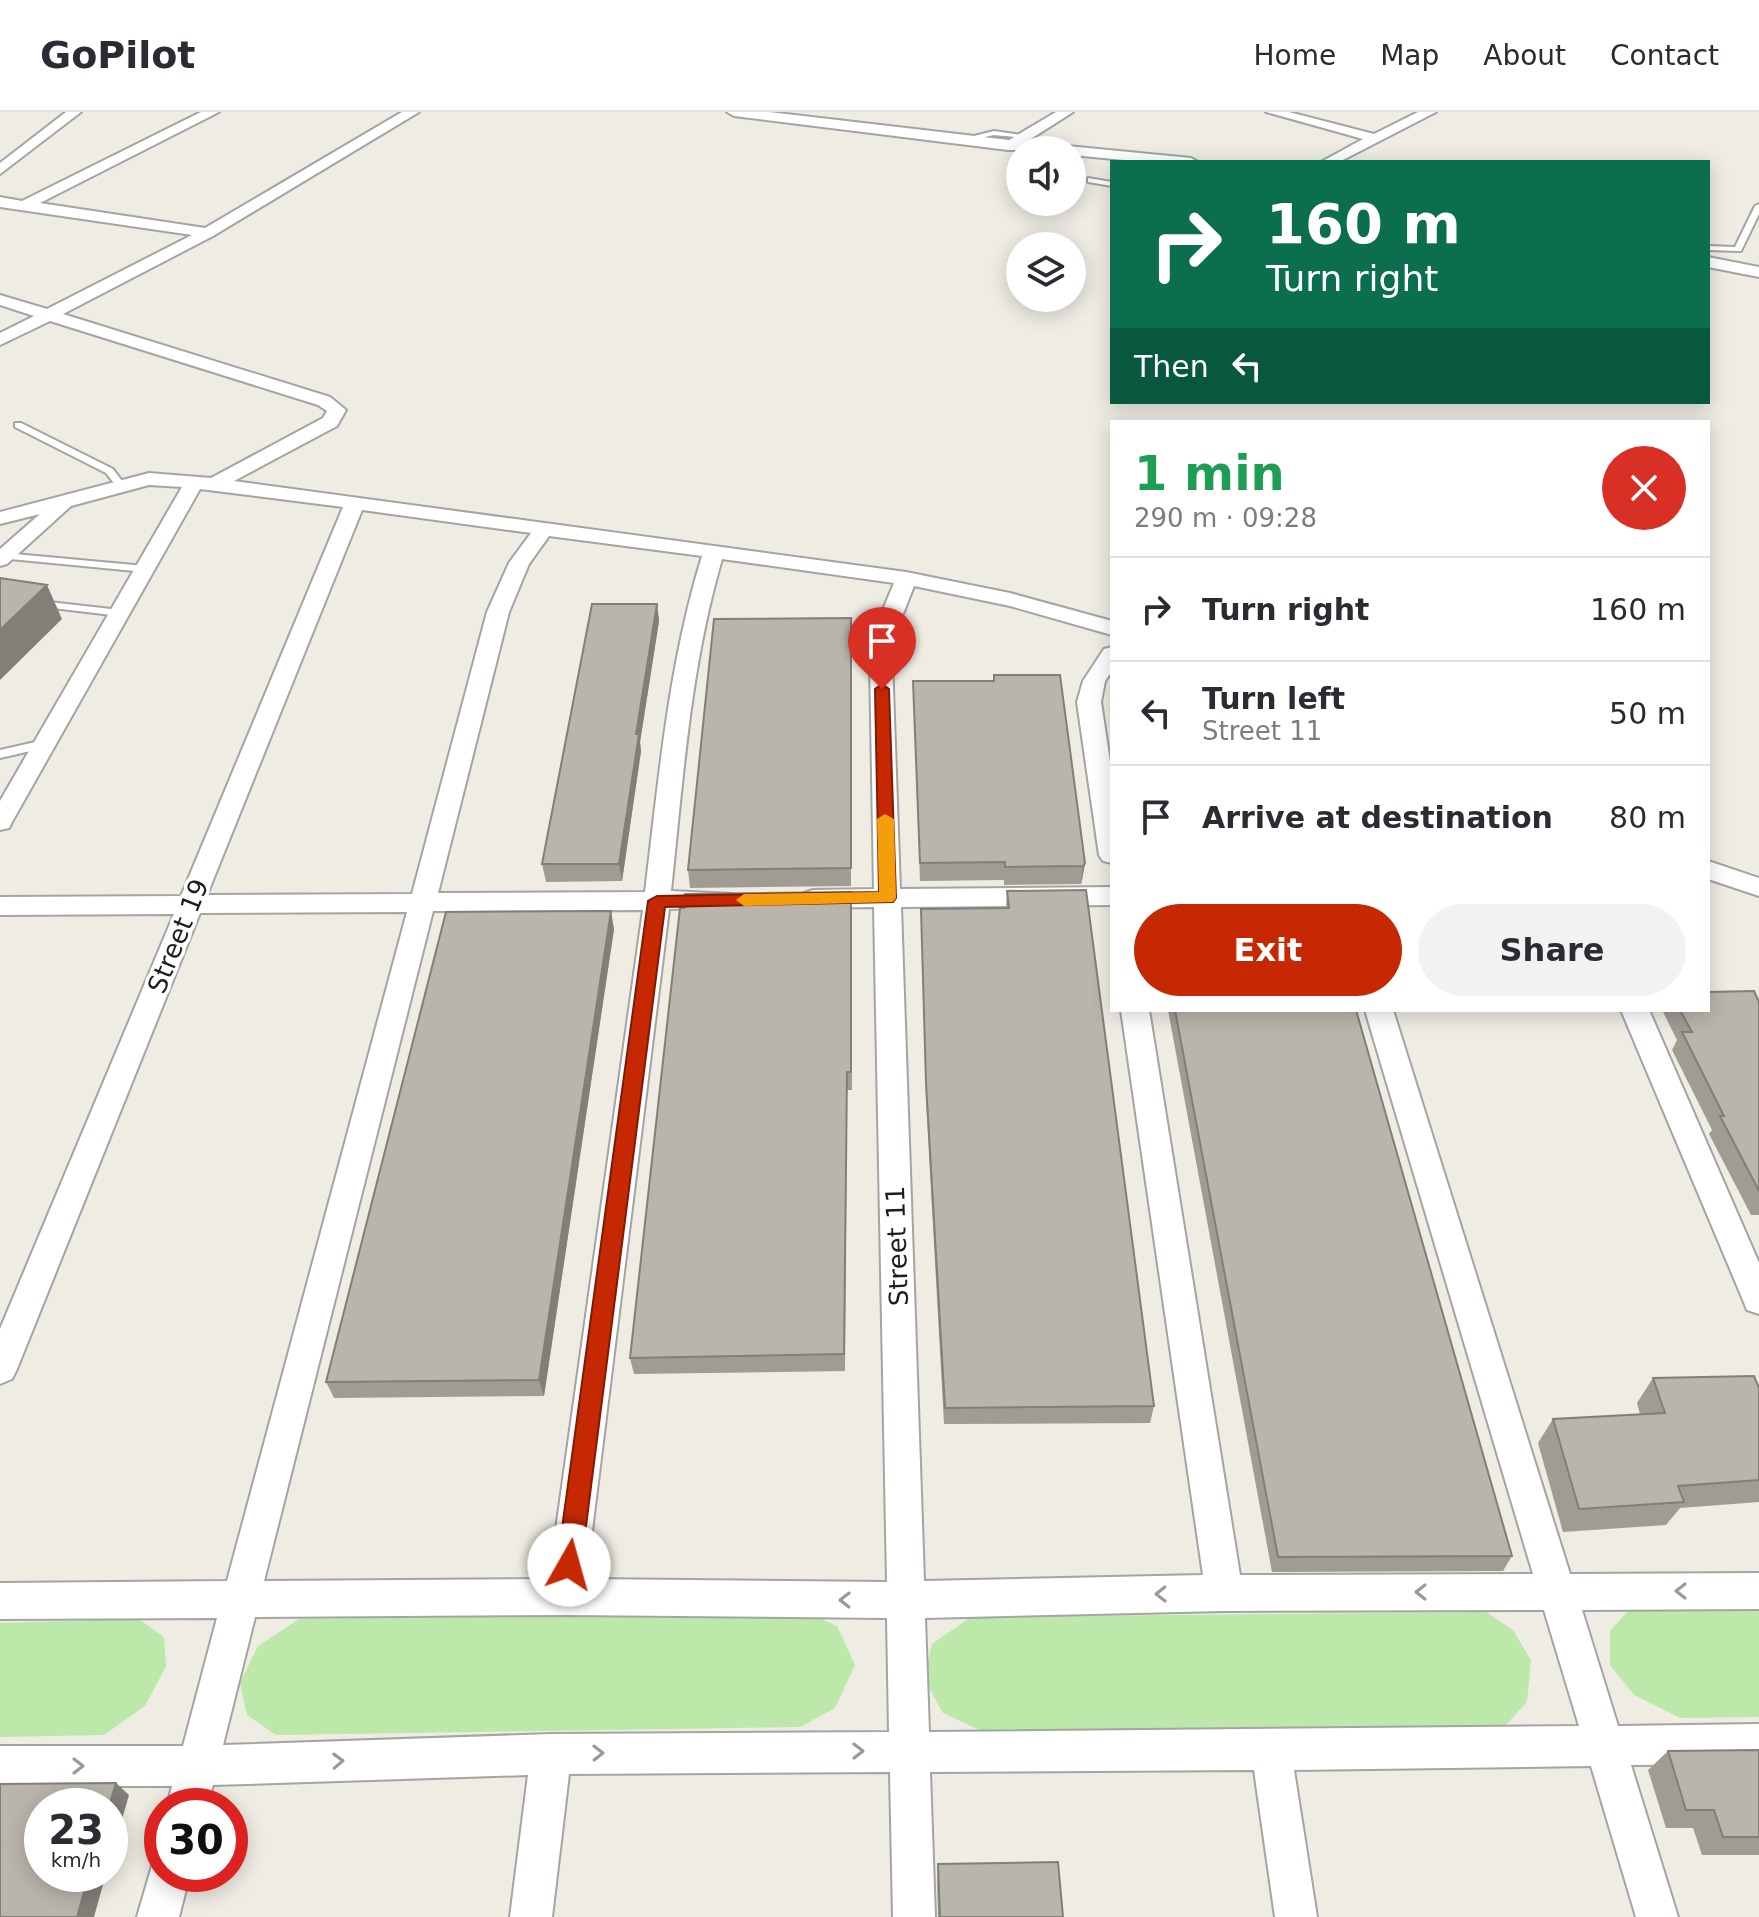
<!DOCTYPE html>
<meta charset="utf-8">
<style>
body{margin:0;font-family:"DejaVu Sans",sans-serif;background:#f2f2f3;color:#2b2b33;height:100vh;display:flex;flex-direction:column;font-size:30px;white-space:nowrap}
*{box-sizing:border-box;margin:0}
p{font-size:26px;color:#7c7c81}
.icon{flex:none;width:44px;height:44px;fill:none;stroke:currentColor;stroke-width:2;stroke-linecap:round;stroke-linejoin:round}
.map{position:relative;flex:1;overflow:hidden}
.sheet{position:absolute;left:1110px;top:308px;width:600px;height:592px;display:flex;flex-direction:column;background:#fff;border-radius:0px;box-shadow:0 4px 20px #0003}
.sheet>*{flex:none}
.guide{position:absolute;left:1110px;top:48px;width:600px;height:244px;border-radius:0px;box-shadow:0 4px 20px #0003;background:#0b6e4f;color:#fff;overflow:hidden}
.buttons{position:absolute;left:1006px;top:24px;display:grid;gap:16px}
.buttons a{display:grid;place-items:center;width:80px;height:80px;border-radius:50%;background:#fff;box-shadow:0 4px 20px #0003;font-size:40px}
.speed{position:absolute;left:24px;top:1676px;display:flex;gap:16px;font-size:40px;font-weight:700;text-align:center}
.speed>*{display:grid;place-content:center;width:104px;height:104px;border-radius:50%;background:#fff;box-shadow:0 4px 20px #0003;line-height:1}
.speed small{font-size:20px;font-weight:400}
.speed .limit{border:12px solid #d22;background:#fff;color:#111}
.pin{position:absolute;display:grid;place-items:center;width:68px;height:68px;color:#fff;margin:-82px -34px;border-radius:50% 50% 50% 0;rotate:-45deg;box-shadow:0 0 8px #0007}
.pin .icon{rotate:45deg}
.me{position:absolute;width:88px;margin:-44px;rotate:7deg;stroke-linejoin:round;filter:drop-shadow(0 0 6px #0008)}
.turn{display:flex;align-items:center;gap:28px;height:168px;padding:0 24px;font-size:36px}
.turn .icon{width:104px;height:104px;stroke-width:2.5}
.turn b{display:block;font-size:56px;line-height:68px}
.then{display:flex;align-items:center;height:76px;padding:0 24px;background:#0003;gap:16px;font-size:30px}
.round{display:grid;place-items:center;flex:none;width:84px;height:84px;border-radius:42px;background:#f2f2f3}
.overview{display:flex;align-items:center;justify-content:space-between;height:136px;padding:0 24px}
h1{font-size:48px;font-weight:800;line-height:60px;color:#1e9e55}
.button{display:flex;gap:16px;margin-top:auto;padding:16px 24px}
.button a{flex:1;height:92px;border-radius:48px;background:#c62803;color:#fff;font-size:32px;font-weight:800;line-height:92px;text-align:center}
.button a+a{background:#f2f2f3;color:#2b2b33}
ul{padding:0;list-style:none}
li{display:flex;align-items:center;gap:24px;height:104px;padding:0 24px;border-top:2px solid #e1e1e2}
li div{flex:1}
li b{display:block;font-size:30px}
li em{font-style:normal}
header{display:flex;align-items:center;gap:48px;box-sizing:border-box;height:112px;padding:0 40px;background:#fff;border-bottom:2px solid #e1e1e2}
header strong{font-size:38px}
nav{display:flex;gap:44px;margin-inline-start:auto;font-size:28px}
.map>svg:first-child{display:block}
.grass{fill:#bce8a9}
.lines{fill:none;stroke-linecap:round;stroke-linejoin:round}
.service-casing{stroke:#a4a4a4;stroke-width:4}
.minor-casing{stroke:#a4a4a4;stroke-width:4}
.service{fill:#fff;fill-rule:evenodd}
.minor{fill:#fff;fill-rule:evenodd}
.wall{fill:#a09c94}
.shaded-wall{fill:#827f78}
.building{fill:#bab5ac;stroke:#827f78;stroke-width:2}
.oneway{stroke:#999}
.route{fill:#c62803;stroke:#811a02;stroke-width:2}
.slow{fill:#f59e0b}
.labels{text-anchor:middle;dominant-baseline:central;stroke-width:7;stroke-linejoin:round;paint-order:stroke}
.street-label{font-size:26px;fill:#1d1d1d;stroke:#fff}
</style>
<header>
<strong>GoPilot</strong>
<nav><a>Home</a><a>Map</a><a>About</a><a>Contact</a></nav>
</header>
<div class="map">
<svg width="1759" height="1805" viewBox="0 0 1759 1805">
<rect width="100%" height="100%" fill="#eeece3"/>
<!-- grass -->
<path class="grass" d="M1759,1498V1605L1680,1606L1634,1583L1610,1553V1519L1628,1499Z
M804,1499L837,1514L855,1553L835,1596L800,1615L276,1623L247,1603L240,1571L258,1534L299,1507Z
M1486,1500L1513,1518L1531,1548L1527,1590L1503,1616L984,1620L943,1601L924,1567L932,1532L971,1505Z
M139,1507L164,1525L166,1554L145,1594L104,1623L0,1625V1511Z"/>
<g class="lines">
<!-- service casing -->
<g class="service-casing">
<path id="service" d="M994,19L1028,24L1025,26L994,23L962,30L958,28Z
M1088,66L1112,70V74L1088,70Z
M1759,92V102L1741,139L1708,138V134L1735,135L1755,94Z
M15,311H21L113,357L125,373L117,375L106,361L15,315Z
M4,441L145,454L150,457L145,460L0,446V442Z
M40,489L120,498L125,501L120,504L36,494L35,492Z
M44,628L50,632L48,635L0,646V638Z"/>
</g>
<!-- minor casing -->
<g class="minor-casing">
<path id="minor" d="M66,0H81L0,62V51Z
M201,0H219L40,91L205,116L402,0H419L213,124L63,202L330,285L346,298L337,314L234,369L906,460L1010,481L1112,509V523L1010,494L914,474L899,512L892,547L900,777L1112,775V793L901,795L924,1469L1203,1463L1121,898H1149L1240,1463L1533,1462L1365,898H1393L1570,1462L1759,1461V1497L1582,1498L1618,1614L1759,1612V1652L1631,1653L1678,1805H1636L1591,1654L1294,1658L1317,1805H1275L1254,1658L930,1660L935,1805H893L890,1660L569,1662L552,1805H510L528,1663L213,1673L207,1694H167L172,1674H0V1634H183L217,1506L0,1507V1471L227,1469L407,800L200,801L17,1257L12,1267L0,1272V1217L174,802L0,803V785L181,784L343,395L200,377L12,710L9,716L0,718V689L182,375L149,373L71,394L7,452L0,454V437L40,402L0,412V400L149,361L211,366L323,306L327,299L318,293L50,209L0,233V221L34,204L0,193V183L47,197L192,123L0,95V85L22,89ZM362,398L531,421L509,451L487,500L412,782L207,783ZM549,424L702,444C668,554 659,666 645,780L438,781L509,500L529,452ZM722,447L894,471L877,512L870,547L874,777L813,778L804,781L800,787L804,793L813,796L874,795L887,1470L586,1467L669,797L732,794L736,788L732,782L671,779C683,667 690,556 722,447ZM643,798L549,1467L264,1469L433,799ZM1544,1498L1579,1614L929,1620L925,1506L1224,1499ZM565,1503L887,1506L889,1620L551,1622L223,1633L255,1505Z
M727,0H769L1009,28L1056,0H1073L1026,30L1191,46L1198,50H1145L1072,43V38H1008L734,4Z
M1266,0H1289L1374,22L1418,0H1436L1339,50H1321L1363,27Z
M1708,145L1759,155V165L1708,155Z
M1112,535V559L1105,569L1101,590L1112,663V751L1103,749L1099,743L1077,590L1083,569L1104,537Z
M1708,749L1759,766V784L1708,767Z
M1621,898H1649L1759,1151V1202L1747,1198L1743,1188Z
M162,1744V1762H190L179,1805H137L154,1747Z"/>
</g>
<!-- service -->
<use href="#service" class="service"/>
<!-- minor -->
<use href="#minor" class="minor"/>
</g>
<!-- wall -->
<path class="wall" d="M657,492L659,509L640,630L641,639L622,769L546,770L542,752Z
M851,506V774L690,776L688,758Z
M994,563L1085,751L1082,768L1081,772L1004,773V768L920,769L913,569H994Z
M1007,779L1154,1294L1150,1311L944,1312L926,988L921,797L1006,796Z
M851,780L852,978H847L845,1259L634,1262L630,1246Z
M614,817L544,1284L334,1286L326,1270Z
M1759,890V1103H1751L1709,1022L1712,1018L1672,938L1677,928L1662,898H1708Z
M1168,898H1356L1512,1444L1503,1459L1272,1460Z
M1653,1266L1759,1276V1390L1680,1396L1666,1413L1563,1420L1538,1331L1553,1307L1640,1302L1637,1291Z
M1759,1638V1743H1702L1693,1716H1666L1648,1658L1668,1639Z
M938,1752L1063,1805H938L937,1770Z"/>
<!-- shaded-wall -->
<path class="shaded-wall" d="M47,473L62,507L0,568V518Z
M657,492L659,509L640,630L641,639L622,769L619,752L636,622Z
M1085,751L1082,768L1081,772L1083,754Z
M611,799L614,817L544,1284L539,1268Z
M116,1671L129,1683L110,1749L109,1694Z
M89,1762H106L94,1805H77Z"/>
<!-- building -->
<path class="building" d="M0,466L47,473L0,518Z
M592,492H657L636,622H639L619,752H542Z
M851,506V756L688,758L714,507Z
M994,563H1060L1085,751L1083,754L1005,755V750L920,751L913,569H994Z
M1086,778L1154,1294L945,1296L926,971L921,797L1009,796L1007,779Z
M851,780V960H847L844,1242L630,1246L680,796H684L685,782Z
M611,799L539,1268L326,1270L446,800Z
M1754,879L1759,890V1079L1720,1004H1724L1682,920H1692L1680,898H1708V880Z
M1175,898H1356L1512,1444L1278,1445Z
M1754,1264L1759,1276V1368L1678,1374L1684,1390L1579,1397L1553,1307L1665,1301L1653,1266Z
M1759,1638V1725H1723L1714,1698H1686L1668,1639Z
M116,1671L109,1694H42V1762H89L77,1805H0V1672Z
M1058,1750L1063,1805H940L938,1752Z"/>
<!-- one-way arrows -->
<defs><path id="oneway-chevron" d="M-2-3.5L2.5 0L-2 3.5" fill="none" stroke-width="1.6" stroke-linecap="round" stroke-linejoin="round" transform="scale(2)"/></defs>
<g class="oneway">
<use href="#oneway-chevron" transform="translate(1681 1479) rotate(180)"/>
<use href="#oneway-chevron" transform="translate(1421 1480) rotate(180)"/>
<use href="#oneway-chevron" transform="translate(1161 1482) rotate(179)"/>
<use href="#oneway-chevron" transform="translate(845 1488) rotate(-179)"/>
<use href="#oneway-chevron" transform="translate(858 1639) rotate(-1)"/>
<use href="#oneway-chevron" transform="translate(598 1641) rotate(-1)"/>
<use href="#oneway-chevron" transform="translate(338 1649) rotate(-2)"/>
<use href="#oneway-chevron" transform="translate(78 1654)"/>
</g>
<!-- route -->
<path class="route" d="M882,572L889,577L896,786L893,790L665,795L581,1453L577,1461L569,1465L561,1461L557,1453L648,789L657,784L879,780L875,577Z"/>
<!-- slow -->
<path class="slow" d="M885,702L894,707L896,786L893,790L744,794L736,788L744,782L879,780L877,707Z"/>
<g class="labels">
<!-- street labels -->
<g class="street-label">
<text transform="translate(178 824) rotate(-68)">Street 19</text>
<text transform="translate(897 1134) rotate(-92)">Street 11</text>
</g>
</g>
</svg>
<div class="buttons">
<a><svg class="icon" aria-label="sound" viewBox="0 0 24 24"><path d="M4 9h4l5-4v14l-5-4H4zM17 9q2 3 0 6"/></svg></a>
<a><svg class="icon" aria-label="layers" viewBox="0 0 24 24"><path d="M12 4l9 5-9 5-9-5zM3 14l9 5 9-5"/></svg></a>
</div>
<div class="speed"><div>23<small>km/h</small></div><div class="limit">30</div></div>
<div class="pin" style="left:882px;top:577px;background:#d93025"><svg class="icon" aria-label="arrive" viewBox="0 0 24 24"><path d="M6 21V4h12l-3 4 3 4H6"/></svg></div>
<svg class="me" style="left:569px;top:1453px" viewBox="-20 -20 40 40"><circle r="19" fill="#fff"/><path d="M0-13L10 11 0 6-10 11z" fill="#c62803"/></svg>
<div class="guide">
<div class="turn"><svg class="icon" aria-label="right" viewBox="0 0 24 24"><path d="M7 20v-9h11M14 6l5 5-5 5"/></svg><div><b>160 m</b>Turn right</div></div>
<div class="then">Then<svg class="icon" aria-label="left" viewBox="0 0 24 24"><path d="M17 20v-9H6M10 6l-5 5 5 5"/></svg></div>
</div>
<section class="sheet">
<div class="overview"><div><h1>1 min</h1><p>290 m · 09:28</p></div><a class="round" style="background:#d93025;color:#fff"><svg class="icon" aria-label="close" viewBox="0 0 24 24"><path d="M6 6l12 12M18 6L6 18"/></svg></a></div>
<ul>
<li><svg class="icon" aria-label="right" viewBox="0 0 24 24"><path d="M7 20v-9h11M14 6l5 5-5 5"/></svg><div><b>Turn right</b></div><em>160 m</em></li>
<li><svg class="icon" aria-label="left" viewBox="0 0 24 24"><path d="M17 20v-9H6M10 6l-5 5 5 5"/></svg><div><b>Turn left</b><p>Street 11</p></div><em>50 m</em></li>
<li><svg class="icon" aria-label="arrive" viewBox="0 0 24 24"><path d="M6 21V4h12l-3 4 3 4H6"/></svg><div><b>Arrive at destination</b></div><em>80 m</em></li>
</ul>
<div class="button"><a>Exit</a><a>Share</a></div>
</section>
</div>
